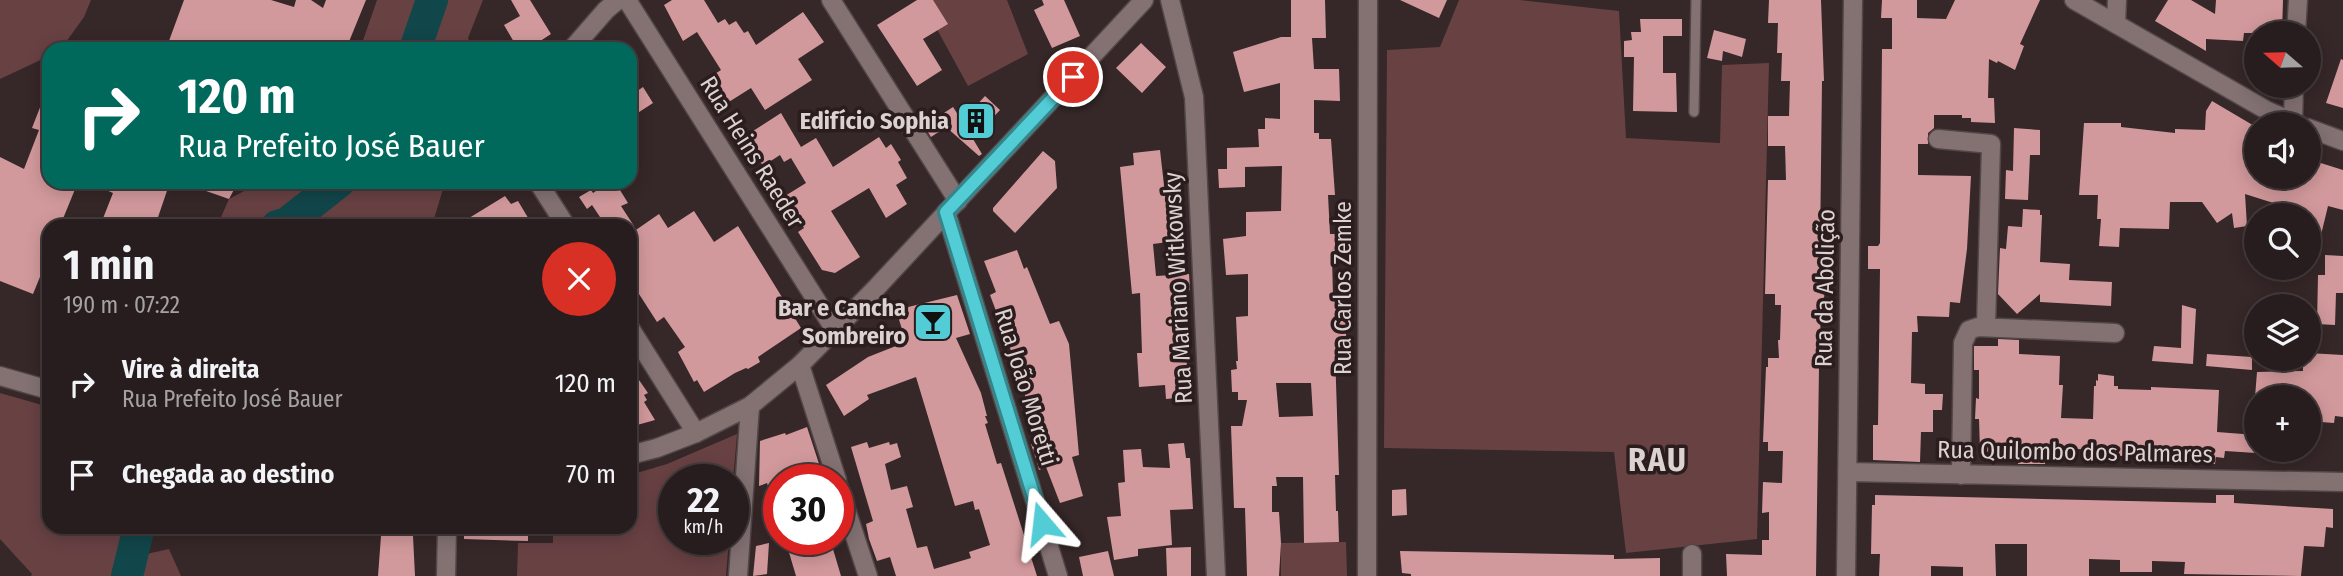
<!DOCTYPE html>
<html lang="pt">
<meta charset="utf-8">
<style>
body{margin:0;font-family:"Fira Sans Condensed",sans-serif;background:#342a2b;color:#f1f3f6;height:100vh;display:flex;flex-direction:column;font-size:26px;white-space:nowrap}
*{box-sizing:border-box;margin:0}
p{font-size:23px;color:#a5a2a4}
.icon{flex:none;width:38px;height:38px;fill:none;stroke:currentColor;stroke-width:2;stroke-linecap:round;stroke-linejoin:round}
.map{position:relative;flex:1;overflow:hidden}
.side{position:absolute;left:42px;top:219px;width:595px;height:315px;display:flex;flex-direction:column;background:#281d1e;border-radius:21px;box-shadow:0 4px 18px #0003,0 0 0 2px #443b3c}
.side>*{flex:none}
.hud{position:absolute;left:42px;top:42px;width:595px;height:147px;border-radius:21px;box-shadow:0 4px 18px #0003,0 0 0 2px #443b3c;background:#00695c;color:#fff;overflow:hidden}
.needle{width:46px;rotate:290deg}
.tools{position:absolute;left:2244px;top:21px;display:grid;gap:14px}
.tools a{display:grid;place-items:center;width:77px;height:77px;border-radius:50%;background:#281d1e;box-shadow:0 4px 18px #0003,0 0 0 2px #443b3c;font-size:35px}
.speed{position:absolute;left:658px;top:464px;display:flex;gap:14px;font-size:35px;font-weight:700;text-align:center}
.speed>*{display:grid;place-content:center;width:91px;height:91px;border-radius:50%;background:#281d1e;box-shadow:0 4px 18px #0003,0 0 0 2px #443b3c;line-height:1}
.speed small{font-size:18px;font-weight:400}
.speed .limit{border:10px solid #d22;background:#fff;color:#111}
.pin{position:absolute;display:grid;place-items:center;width:60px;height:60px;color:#fff;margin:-30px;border:4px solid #fff;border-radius:50%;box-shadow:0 2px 7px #0007}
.me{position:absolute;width:77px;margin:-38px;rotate:343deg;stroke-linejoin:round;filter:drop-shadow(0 0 5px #0008)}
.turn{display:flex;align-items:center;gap:24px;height:147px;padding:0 21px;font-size:32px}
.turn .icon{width:91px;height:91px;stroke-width:2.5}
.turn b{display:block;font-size:49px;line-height:60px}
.round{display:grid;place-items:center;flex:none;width:74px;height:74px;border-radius:37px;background:#342a2b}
.overview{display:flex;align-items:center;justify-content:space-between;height:119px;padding:0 21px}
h1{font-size:42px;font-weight:700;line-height:52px}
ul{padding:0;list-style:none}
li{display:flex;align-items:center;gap:21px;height:91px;padding:0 21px}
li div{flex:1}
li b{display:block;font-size:26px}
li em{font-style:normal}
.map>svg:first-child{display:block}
.green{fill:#684143}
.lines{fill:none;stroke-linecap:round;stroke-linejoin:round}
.river{stroke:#11464a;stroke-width:32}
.building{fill:#d2999c;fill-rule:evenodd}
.service-casing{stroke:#524646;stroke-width:12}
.minor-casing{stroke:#524646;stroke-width:21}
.tertiary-casing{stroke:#524646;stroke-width:21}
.service{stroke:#847273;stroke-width:9}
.minor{stroke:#847273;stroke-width:18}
.tertiary{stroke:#847273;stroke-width:18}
.route-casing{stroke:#35858a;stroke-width:18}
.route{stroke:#52ccd5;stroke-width:12}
.labels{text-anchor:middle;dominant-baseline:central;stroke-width:7;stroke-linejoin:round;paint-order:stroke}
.poi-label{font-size:24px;font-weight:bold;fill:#dcd2d2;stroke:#2b1d1e;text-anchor:end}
.street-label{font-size:24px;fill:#dcd2d2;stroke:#2b1d1e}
.district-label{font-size:32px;font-weight:bold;letter-spacing:2px;fill:#dcd2d2;stroke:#2b1d1e}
</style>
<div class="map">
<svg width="2343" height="576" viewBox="0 0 2343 576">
<rect width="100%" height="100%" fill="#362728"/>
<!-- green -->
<path class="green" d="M0,0H91L84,17L61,49H49V56L0,79Z
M377,0H483L468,38L473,49H360Z
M921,0H1007L1028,54L968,86Z
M1459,0H1520L1619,11L1626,138L1720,143L1722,65L1769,63L1757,539L1626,553L1614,452L1384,448L1387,50L1440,47Z
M261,182H445L432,226H217L229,199Z
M0,393L49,407V527H139L133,557L169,549L181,576H31L32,574L0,539Z
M737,434L733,481L674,480V539H729L726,576H517L518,543H553V527H630V475L667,464Z
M1346,542L1347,576H1281V543Z"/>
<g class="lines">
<!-- river -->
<path class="river" d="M415,49L432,0
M277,226L287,223L339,182
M127,576L139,527"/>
</g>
<!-- building -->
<path class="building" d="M184,0H271L294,7L296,0H311L323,8L326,0H366L346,49H166Z
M511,0H530L551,34L531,47L528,43L518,49L504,25L520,16Z
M672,0H704L718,23L725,19L729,25L736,21L744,33L748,31L756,45L803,12L824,42L798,59L812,80L765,110L751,88L724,105L707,79L721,70L697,32L683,41L664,5Z
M917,0H933L948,24L923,39L942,70L917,86L877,25Z
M1042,0H1064L1080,36L1052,48L1034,10L1044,5Z
M1291,0H1325L1326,38H1312L1314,69H1339L1340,101L1314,100V133H1319V139H1331L1335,195H1328L1330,234H1335V257H1332L1333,296L1336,295L1339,321H1346V352H1335L1339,475H1335L1336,511H1338L1339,542L1304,543L1303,477H1276L1277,486H1272V512H1279L1281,543L1279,576H1247L1245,508H1234L1231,426H1242L1247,400H1238V392H1232L1231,370L1237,369L1236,361H1238L1236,317L1248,316V274L1226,275L1223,239L1246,236V212L1281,211L1282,166L1245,167V187L1219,188L1218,169H1227V148L1259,147L1258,129H1265V118L1280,119V83L1244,92L1233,52L1281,37H1291ZM1276,383H1311L1313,416L1279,417Z
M1400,0H1447L1439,18Z
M1769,0H1821L1824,81H1822L1820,249H1825L1826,258L1832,269L1831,286H1825L1824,299H1820L1821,368H1819L1816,576H1727L1726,554L1762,555V540H1769V512L1762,513L1763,482L1782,483L1783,451H1768V442H1763L1766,367H1768V358H1779L1778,340H1780L1781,305H1775V294H1765L1768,180H1786L1785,146H1768V116H1789L1790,81H1781L1782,53H1777L1778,23H1768Z
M1882,0H1917V18L1946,19L1955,0H2040L2020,44L2024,46L2015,70L1998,61L1997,63L1989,59L1988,98H1994L1995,123L1971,122V118H1962V115H1934V128L1928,133V144H1918V175L1971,176L1967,249L1960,303L1950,302L1949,317L1917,316L1918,332H1912L1911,383L1925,384V394H1943L1942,410H1933V432H1921L1920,462L1873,460V425H1878L1880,269H1868V246H1878L1880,243L1882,49H1892V18H1881Z
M2168,0H2191L2215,14L2216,0H2283L2282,33H2244L2243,41L2206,39V51L2155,21Z
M1640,19H1682V36H1663V73H1676L1677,112L1633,111L1634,57H1624V41L1632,40L1631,32H1641Z
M1714,30L1746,39L1742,57L1723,51L1722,61L1707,58Z
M1141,43L1166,67L1142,93L1116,68Z
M2341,59L2343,60V108L2326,103Z
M48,87L49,182H78L60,226H49V255L33,294L0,281V157L24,169L39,130L32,128Z
M643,87L653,103L630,118V96Z
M985,96L1000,110L973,139L982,154L979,156L946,127L931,137L924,126L953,107L962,121Z
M2212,101L2256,127V177H2308V159L2343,170V210L2328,206L2321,235L2308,231V215H2286V207L2245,194L2247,226L2234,228L2232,213L2217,223L2202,202H2170L2169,229L2120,228L2119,247L2099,246L2101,219H2097L2098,195H2079L2084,123H2121V127L2175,133V129L2205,130L2206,111Z
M781,113L801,147L816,138L833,167L879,137L886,148L891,144L901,160L898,162L907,178L896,185L907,204L886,218L869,188L831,211L860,257L835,273L822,270L798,232L804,228L785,196L806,183L791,158L784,162L780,155L763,166L752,149L755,146L749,137L755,134L753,131Z
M2014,128L2040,130V155H2030L2028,200L2005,199L2006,170L2013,171Z
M1160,150L1166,203H1177L1179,234H1176V241L1153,244L1156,276L1189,274L1190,290L1182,291L1189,397L1166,399L1165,385L1139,387L1137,353H1142L1140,293L1132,294L1120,167L1134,165L1133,153Z
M1043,151L1055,161L1057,188L1015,233L993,211V208Z
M88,182H170L155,226H100L113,193Z
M187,182H238L229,199L186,184Z
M609,182H615L628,203L621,206L634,226H606L592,205L587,209L579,197L591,190L593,193Z
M505,196L511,204L518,201L533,226H456Z
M2023,209L2040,210V215H2042L2040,262L2070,264L2069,280L2112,282L2111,306L2040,302V294L2017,314L1998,294L2000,248L2006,249L2008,226L2022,227Z
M694,211L714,242L738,226L801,328L758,357L760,362L748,369L746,368L735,373L704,392L697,380L694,382L678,352L685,347L664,317L657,322L630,280V234L659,214L668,228Z
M1017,250L1024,269L1027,267L1050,324L1059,321L1069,344L1079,455L1072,457L1083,496L1060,503L1046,467L1039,470L1037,462L1031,444L1037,442L1030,413L1016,364L990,295L996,292L984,261Z
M2325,255L2343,256V293H2336L2335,325L2317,324L2318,275H2325Z
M957,295L970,334L956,338L981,393L987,416H985L988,423L985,424L997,464L1001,463L1037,576H896L890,557L877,561L869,539L866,524L873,521L851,447L867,442L869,448L889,442L890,445L897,443L901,457L885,464L891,490L907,486L913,507L906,509L917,548L927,546L934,569L971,558L969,552L990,545L979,509L975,510L973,501L955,506L916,377L867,395L869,399L844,416L826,385L868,357L906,342L896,310Z
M2182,305L2196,309L2193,364L2152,361L2154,346L2181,348Z
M1998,339L2019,340V354L2060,356L2059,385H2063L2061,418L2093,419L2094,386H2096V380L2098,381V374L2114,376V386H2118V389L2151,390V387L2219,390L2217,432L2256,435V453L2225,451L2224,458L2216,457L2215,464L2194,462L2193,454L2141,453V457L2106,455V450L2045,448V464H2018V454L1980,451L1979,419H1975L1976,398L1979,399V370H1974V346H1998Z
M2308,353L2343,355V417L2335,416L2334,423L2308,421V397H2255L2257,372L2303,371V359H2308Z
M2207,354L2252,357V370L2206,366Z
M630,367L648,393L644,395L647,400L644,402L655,420L630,427Z
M807,427L823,476L811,480H779V509L776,510L767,483L759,486L760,441L785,433L786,435Z
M1184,443L1186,458H1190L1193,509L1170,510L1172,545L1138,549V556L1114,560L1107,517L1121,516L1118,483L1125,482L1123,450L1141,449L1143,467L1170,468L1168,444Z
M1406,489L1407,515L1392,516V490Z
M1875,495L2216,503V495H2234V503L2333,509V528L2326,527L2324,547L2304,546L2301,576L2184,574L2185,562L2152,561V572H2120V560L2089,559V576H2027V544H1995L1996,576H1963V567L1931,566V576H1879L1880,554H1871L1872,505H1875Z
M464,527H528V541L464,539Z
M381,536H413L415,576H378Z
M785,539H830L841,576H796Z
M769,543L767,574L753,576L756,546Z
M1191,547V576H1167L1166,548Z
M1108,551L1114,576H1083L1079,557Z
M1400,551L1614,555V559L1660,558V576H1411V574L1402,573Z"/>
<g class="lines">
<!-- service casing -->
<g class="service-casing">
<path id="service" d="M1694,112L1696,0"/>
</g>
<!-- minor casing -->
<g class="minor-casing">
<path id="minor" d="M627,0L835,330
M831,0L958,201
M1170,0L1194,97L1216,576
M2116,24L2117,0
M2296,33L2298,0
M572,49L606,10L618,0
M2293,122L2294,86
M1938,139L1991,144L1986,327
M538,182L566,226
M946,212L1058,576
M630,328L696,433
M800,365L837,480
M1848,472L2343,482
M1961,475L1963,343L1969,330L1978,327L2115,333
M838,485L868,576
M1692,554V576
M446,576L447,527
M738,576L750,406
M1367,576L1368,0
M1846,576L1853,0"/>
</g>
<!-- tertiary casing -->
<g class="tertiary-casing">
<path id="tertiary" d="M2074,0L2268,111L2298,124
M2308,128L2343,141
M0,376L49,390
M630,455L657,448L696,433L750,406L800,365L877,287L1144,0"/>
</g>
<!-- service -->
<use href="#service" class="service"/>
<!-- minor -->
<use href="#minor" class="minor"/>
<!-- tertiary -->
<use href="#tertiary" class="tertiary"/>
</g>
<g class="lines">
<!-- route casing -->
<g class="route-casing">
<path id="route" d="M1042,523L946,212L1073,77"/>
</g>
<!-- route -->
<use href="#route" class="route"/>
</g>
<!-- icons -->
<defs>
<g id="building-square" transform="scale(2.0125)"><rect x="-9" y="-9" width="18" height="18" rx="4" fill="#52ccd5" stroke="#2b1d1e"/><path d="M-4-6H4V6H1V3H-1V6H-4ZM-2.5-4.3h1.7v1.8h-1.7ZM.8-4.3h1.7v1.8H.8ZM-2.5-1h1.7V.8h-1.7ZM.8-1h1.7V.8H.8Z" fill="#111"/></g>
<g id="bar-square" transform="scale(2.0125)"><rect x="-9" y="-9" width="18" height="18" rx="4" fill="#52ccd5" stroke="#2b1d1e"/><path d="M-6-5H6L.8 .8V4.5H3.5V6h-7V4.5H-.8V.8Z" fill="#111"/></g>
</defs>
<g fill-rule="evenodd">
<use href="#building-square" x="976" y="121"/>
<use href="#bar-square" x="933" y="322"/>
</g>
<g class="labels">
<!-- poi labels -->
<g class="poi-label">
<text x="949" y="121">Edifício Sophia</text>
<text x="906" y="308">Bar e Cancha<tspan x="906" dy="28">Sombreiro</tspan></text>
</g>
<!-- street labels -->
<g class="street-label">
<text transform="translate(752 152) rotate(58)">Rua Heins Raeder</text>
<text transform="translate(1178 288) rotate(-93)">Rua Mariano Witkowsky</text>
<text transform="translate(1343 288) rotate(-90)">Rua Carlos Zemke</text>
<text transform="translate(1825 288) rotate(-89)">Rua da Abolição</text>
<text transform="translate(1026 387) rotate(73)">Rua João Moretti</text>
<text transform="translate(2075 452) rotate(1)">Rua Quilombo dos Palmares</text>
</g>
<!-- district labels -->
<g class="district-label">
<text x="1658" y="460">RAU</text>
</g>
</g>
</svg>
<div class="tools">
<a><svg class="needle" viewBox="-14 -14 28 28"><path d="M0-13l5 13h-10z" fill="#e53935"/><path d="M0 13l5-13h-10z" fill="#a5a2a4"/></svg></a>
<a><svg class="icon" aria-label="sound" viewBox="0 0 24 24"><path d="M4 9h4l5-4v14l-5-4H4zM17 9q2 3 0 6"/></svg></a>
<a><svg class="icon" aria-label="search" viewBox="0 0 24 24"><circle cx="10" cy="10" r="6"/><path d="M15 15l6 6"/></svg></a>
<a><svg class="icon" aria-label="layers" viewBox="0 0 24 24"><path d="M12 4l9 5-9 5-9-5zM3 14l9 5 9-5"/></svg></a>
<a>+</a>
</div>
<div class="speed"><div>22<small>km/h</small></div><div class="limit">30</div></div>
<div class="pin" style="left:1073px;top:77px;background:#d93025"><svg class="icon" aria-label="arrive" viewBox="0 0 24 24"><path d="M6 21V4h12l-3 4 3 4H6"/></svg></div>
<svg class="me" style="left:1042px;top:523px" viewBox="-20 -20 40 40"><path d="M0-17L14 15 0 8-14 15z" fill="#52ccd5" stroke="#fff" stroke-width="4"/></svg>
<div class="hud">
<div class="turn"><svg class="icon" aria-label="right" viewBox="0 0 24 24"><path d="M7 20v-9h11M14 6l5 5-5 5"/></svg><div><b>120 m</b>Rua Prefeito José Bauer</div></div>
</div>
<section class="side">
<div class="overview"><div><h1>1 min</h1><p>190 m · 07:22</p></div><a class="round" style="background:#d93025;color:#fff"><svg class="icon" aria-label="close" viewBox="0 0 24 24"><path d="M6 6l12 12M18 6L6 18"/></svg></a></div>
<ul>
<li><svg class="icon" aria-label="right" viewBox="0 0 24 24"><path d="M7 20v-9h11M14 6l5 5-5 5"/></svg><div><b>Vire à direita</b><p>Rua Prefeito José Bauer</p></div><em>120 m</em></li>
<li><svg class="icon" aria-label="arrive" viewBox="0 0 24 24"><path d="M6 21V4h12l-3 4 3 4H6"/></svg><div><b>Chegada ao destino</b></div><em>70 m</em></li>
</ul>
</section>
</div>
